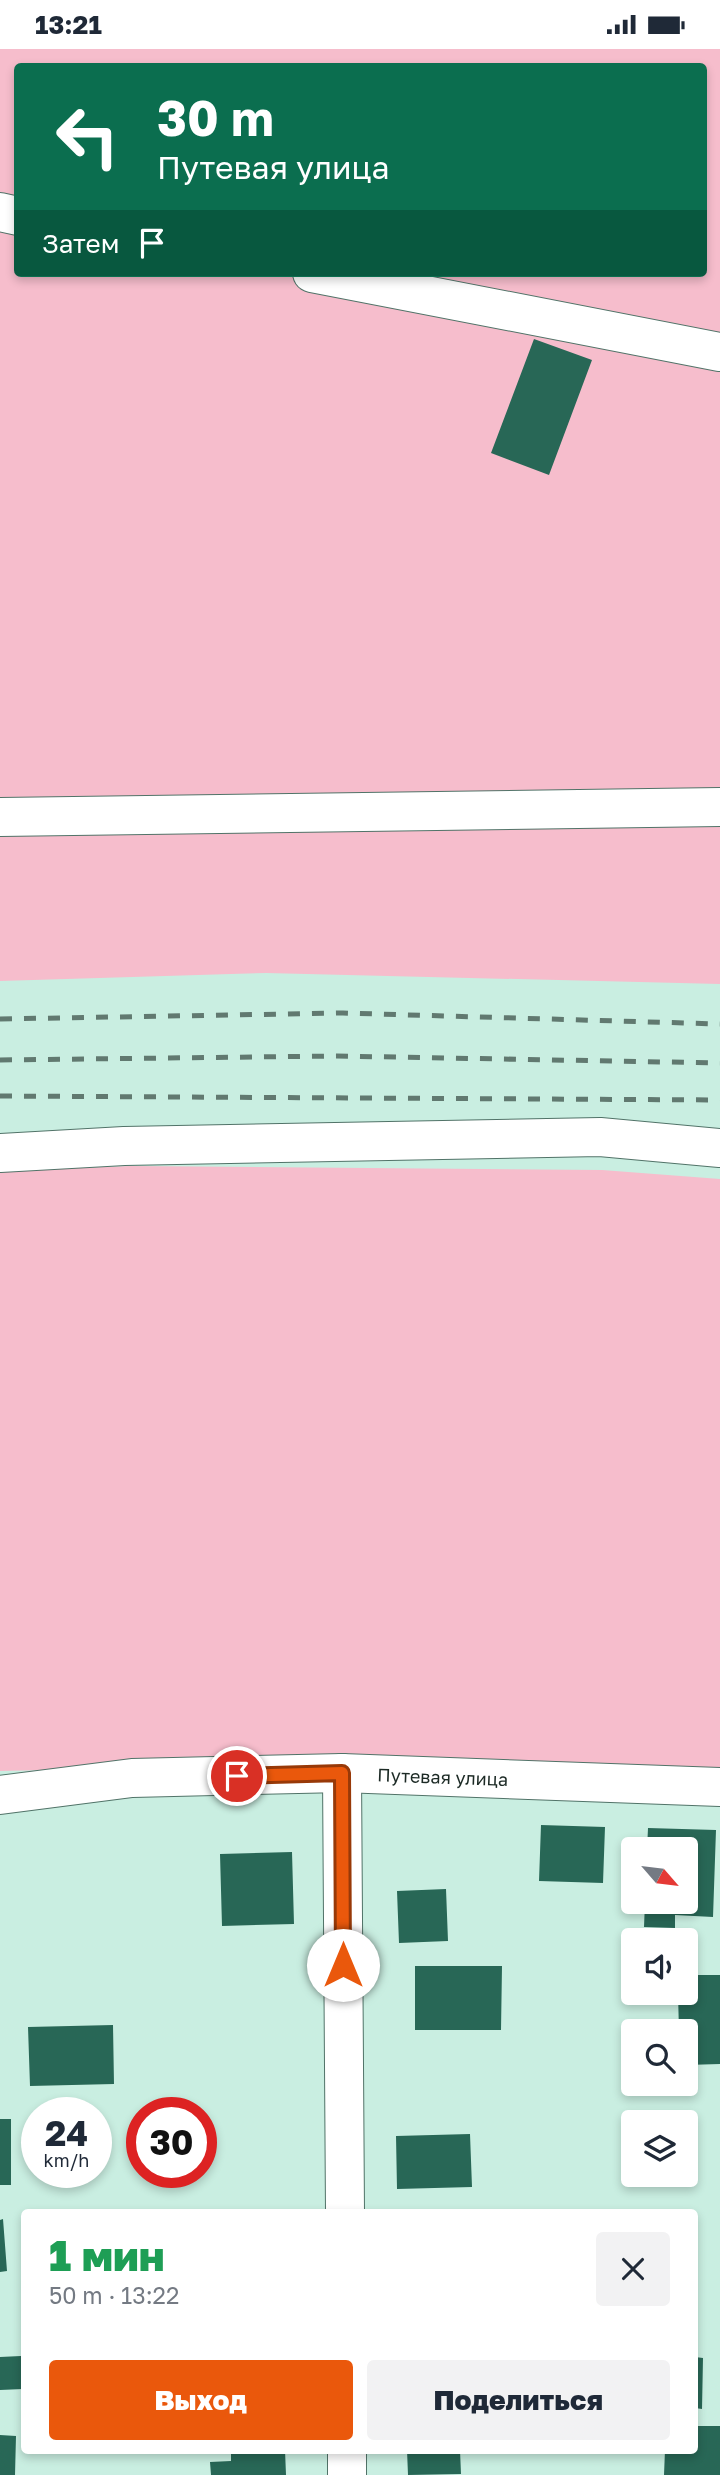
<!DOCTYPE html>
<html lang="ru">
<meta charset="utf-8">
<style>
body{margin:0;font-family:"Golos Text",sans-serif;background:#f2f2f3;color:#1f2937;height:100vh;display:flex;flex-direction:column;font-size:26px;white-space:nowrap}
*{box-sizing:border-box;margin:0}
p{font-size:23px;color:#747a83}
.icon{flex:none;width:38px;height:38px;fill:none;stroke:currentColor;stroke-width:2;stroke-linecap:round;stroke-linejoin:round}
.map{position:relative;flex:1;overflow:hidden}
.panel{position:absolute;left:21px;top:2160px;width:677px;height:245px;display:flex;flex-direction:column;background:#fff;border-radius:7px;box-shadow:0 4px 10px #0003}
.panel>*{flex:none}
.hud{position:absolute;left:14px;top:14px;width:693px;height:214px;border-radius:7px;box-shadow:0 4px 10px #0003;background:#0b6e4f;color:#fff;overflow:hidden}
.needle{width:46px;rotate:118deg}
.fabs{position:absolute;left:621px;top:1788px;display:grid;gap:14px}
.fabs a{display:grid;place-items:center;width:77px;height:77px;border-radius:7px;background:#fff;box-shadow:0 4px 10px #0003;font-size:35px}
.speed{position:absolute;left:21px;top:2048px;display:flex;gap:14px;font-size:35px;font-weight:700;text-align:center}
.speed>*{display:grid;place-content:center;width:91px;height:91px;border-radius:50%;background:#fff;box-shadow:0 4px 10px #0003;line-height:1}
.speed small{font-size:18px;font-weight:400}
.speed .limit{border:10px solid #d22;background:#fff;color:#111}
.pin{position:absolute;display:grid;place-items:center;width:60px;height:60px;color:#fff;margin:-30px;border:4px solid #fff;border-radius:50%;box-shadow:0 2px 7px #0007}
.me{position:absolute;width:77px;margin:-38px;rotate:0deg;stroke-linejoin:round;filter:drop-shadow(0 0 5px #0008)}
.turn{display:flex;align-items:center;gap:24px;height:147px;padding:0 28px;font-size:32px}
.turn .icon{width:91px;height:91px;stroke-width:2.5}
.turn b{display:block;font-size:49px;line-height:60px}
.then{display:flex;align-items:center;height:66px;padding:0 28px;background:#0003;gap:14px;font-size:26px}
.round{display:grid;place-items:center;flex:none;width:74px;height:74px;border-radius:7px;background:#f2f2f3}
.head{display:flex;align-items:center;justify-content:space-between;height:119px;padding:0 28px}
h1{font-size:42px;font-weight:800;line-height:52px;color:#1e9e55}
.cta{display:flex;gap:14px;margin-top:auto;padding:14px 28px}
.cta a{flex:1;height:80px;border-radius:7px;background:#ea580c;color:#fff;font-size:28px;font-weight:800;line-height:80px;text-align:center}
.cta a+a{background:#f2f2f3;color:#1f2937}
.status{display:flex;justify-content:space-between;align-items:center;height:49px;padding:0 35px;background:#fff;direction:ltr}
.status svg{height:19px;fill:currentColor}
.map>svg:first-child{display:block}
.green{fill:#f6bdcc;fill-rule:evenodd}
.building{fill:#286756}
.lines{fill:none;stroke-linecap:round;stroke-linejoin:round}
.minor-casing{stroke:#517368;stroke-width:40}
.minor{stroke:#fff;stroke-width:38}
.rail{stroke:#617970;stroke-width:5;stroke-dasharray:12 12;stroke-linecap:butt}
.route-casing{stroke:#983908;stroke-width:18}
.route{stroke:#ea580c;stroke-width:12}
.labels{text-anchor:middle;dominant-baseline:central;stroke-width:7;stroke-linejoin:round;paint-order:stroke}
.street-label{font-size:18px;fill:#1c2a25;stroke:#c9eee1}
</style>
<div class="status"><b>13:21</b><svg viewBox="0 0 49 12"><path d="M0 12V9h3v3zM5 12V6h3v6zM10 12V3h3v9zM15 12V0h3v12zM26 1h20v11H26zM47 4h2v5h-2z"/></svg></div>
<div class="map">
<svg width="720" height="2426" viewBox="0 0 720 2426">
<rect width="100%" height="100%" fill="#c9eee1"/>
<!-- green -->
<path class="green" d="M0,0H720V935L266,924L0,932ZM18,18H704V224H18Z
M130,1117L602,1121L720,1130V1726L520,1711L0,1722V1122Z"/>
<!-- building -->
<path class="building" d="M534,290L592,311L549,426L491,404Z
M541,1776L605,1778L603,1834L539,1832Z
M648,1779L716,1781L713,1868L675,1866V1879L644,1878L645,1853H686V1801H647Z
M292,1803L294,1875L222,1877L220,1805Z
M446,1840L448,1892L399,1894L397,1842Z
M415,1917H502L501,1981H415Z
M686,1926H720V2015L686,2016V1983H679L678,1944H686Z
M113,1976L114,2035L30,2037L28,1978Z
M0,2070H11V2136H0Z
M470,2085L472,2138L397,2140L396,2087Z
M3,2170L7,2222L0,2223V2171Z
M21,2307L23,2340L0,2341V2308Z
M695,2308L703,2309L702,2360L695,2359Z
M695,2377H720V2426H664L665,2401H695Z
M0,2386L16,2387L15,2426H0Z
M231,2401H285L286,2426H211L210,2413L231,2412Z
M407,2401H460L461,2425L408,2426Z"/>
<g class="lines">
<!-- minor casing -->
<g class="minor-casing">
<g id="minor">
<path d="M0,163L18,167"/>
<path d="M312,224L720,303"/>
<path d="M0,768L720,758"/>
<path d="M0,1104L124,1097L600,1088L720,1099"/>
<path d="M342,1724L345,2163"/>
<path id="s1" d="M0,1746L132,1729L342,1724L720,1738"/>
<path d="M347,2401V2426"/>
</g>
</g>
<!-- minor -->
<use href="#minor" class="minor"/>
<!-- rail -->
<path class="rail" d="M0,970L343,964L720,975
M0,1011L337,1007L720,1014
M0,1047L720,1051"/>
</g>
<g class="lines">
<!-- route casing -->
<g class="route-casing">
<path id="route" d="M237,1727L342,1724L343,1916"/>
</g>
<!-- route -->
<use href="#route" class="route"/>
</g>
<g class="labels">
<!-- street labels -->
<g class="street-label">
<text stroke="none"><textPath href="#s1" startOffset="444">Путевая улица</textPath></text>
</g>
</g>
</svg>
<div class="fabs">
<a><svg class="needle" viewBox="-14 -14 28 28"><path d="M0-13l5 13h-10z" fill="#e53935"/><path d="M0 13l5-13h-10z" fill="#747a83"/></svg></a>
<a><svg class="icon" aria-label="sound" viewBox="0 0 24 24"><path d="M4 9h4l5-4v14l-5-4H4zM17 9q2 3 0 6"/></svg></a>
<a><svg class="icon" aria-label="search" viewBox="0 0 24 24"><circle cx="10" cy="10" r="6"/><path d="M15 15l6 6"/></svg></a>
<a><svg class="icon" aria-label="layers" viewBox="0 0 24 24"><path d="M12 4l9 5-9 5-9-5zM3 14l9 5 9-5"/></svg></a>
</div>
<div class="speed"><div>24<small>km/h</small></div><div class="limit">30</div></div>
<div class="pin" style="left:237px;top:1727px;background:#d93025"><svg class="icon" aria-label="arrive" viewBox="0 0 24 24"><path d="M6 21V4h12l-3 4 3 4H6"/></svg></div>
<svg class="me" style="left:343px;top:1916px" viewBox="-20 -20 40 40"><circle r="19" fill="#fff"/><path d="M0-13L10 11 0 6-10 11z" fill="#ea580c"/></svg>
<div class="hud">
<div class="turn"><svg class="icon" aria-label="left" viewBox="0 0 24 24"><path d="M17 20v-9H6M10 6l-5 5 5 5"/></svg><div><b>30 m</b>Путевая улица</div></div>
<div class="then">Затем<svg class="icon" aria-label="arrive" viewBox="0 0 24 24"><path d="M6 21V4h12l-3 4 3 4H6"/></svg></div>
</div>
<section class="panel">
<div class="head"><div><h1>1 мин</h1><p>50 m · 13:22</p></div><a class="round"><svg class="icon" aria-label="close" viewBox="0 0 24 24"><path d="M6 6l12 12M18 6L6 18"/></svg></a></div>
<div class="cta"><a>Выход</a><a>Поделиться</a></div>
</section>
</div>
